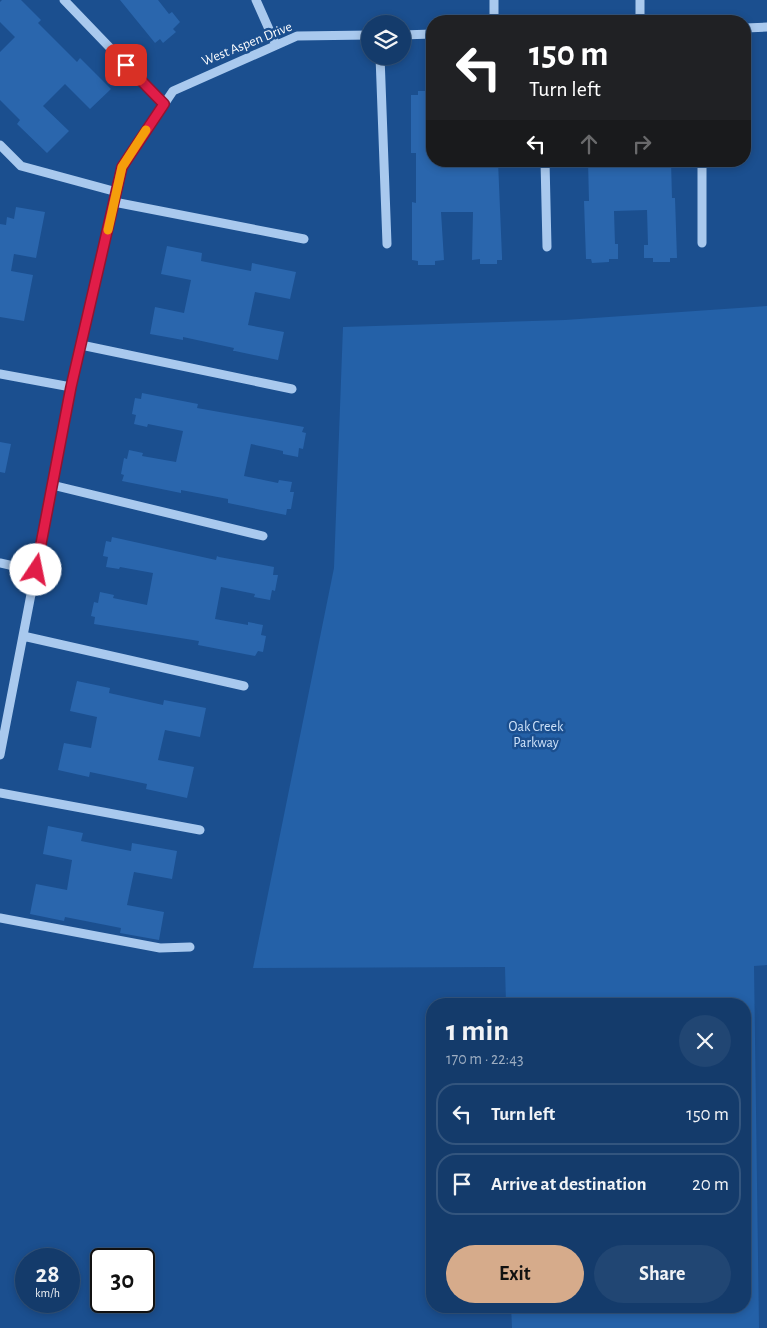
<!DOCTYPE html>
<meta charset="utf-8">
<style>
body{margin:0;font-family:"Alegreya Sans",sans-serif;background:#214673;color:#f1f3f6;height:100vh;display:flex;flex-direction:column;font-size:19px;white-space:nowrap}
*{box-sizing:border-box;margin:0}
p{font-size:16px;color:#9dadc1}
.icon{flex:none;width:28px;height:28px;fill:none;stroke:currentColor;stroke-width:2;stroke-linecap:round;stroke-linejoin:round}
.map{position:relative;flex:1;overflow:hidden}
.sheet{position:absolute;left:426px;top:998px;width:325px;height:315px;display:flex;flex-direction:column;background:#143b6b;border-radius:20px;box-shadow:0 2px 8px #0003,0 0 0 1px #33557e}
.sheet>*{flex:none}
.hud{position:absolute;left:426px;top:15px;width:325px;height:152px;border-radius:20px;box-shadow:0 2px 8px #0003,0 0 0 1px #33557e;background:#202124;color:#fff;overflow:hidden}
.buttons{position:absolute;left:361px;top:15px;display:grid;gap:10px}
.buttons a{display:grid;place-items:center;width:50px;height:50px;border-radius:50%;background:#143b6b;box-shadow:0 2px 8px #0003,0 0 0 1px #33557e;font-size:25px}
.speed{position:absolute;left:15px;top:1248px;display:flex;gap:10px;font-size:25px;font-weight:700;text-align:center}
.speed>*{display:grid;place-content:center;width:65px;height:65px;border-radius:50%;background:#143b6b;box-shadow:0 2px 8px #0003,0 0 0 1px #33557e;line-height:1}
.speed small{font-size:12px;font-weight:400}
.speed .limit{border:2px solid #111;border-radius:8px;background:#fff;color:#111}
.pin{position:absolute;display:grid;place-items:center;width:42px;height:42px;color:#fff;margin:-21px;border-radius:10px;box-shadow:0 2px 8px #0006}
.me{position:absolute;width:55px;margin:-28px;rotate:11deg;stroke-linejoin:round;filter:drop-shadow(0 0 4px #0008)}
.turn{display:flex;align-items:center;gap:18px;height:105px;padding:0 20px;font-size:22px}
.turn .icon{width:65px;height:65px;stroke-width:2.5}
.turn b{display:block;font-size:35px;line-height:42px}
.lanes{display:flex;align-items:center;height:48px;padding:0 20px;background:#0003;justify-content:center;gap:25px;direction:ltr}
.lanes .off{opacity:.35}
.round{display:grid;place-items:center;flex:none;width:52px;height:52px;border-radius:26px;background:#214673}
.headline{display:flex;align-items:center;justify-content:space-between;height:85px;padding:0 20px}
h1{font-size:30px;font-weight:700;line-height:38px}
.button{display:flex;gap:10px;margin-top:auto;padding:10px 20px}
.button a{flex:1;height:58px;border-radius:30px;background:#d6ab8b;color:#111;font-size:20px;font-weight:700;line-height:58px;text-align:center}
.button a+a{background:#214673;color:#f1f3f6}
ul{padding:0;list-style:none}
li{display:flex;align-items:center;gap:15px;height:62px;margin:0 10px 8px;padding:0 10px;border:2px solid #33557e;border-radius:20px}
li div{flex:1}
li b{display:block;font-size:19px}
li em{font-style:normal}
.map>svg:first-child{display:block}
.green{fill:#2461a8}
.building{fill:#2a66ad}
.lines{fill:none;stroke-linecap:round;stroke-linejoin:round}
.minor{stroke:#a9c9ee;stroke-width:9}
.route-casing{stroke:#92132f;stroke-width:12}
.route{stroke:#e11d48;stroke-width:9}
.slow{stroke:#f59e0b;stroke-width:9}
.labels{text-anchor:middle;dominant-baseline:central;stroke-width:5;stroke-linejoin:round;paint-order:stroke}
.street-label{font-size:14px;fill:#fff;stroke:#1b4f8f}
.park-label{font-size:14px;fill:#cfe3fa;stroke:#1b4f8f}
</style>
<div class="map">
<svg width="767" height="1328" viewBox="0 0 767 1328">
<rect width="100%" height="100%" fill="#1b4f8f"/>
<!-- green -->
<path class="green" d="M767,306V965L754,966L759,1328H512L511,1306H745V1004H506L505,967L253,968L334,568L343,327L565,320Z"/>
<!-- building -->
<path class="building" d="M2,0H21L41,20L38,23L77,62L80,58L111,89L90,109L65,84L43,106L69,131L47,153L17,124L20,120L0,100V52L15,37L0,22V2Z
M120,0H158L169,14L172,12L180,22L173,29L176,32L163,43L160,39L155,43Z
M418,91H432V161H498L502,257V260H497V264H480V259L472,260L473,212H441L444,260L435,261V265H418V261L412,260V202L416,203V153H411V95H418Z
M588,161H671L672,198H675L677,258H670V262H653V258H644V245H648L647,210L614,211L615,244H618V259H609V262L592,263L591,259H586L584,201H589Z
M16,207L45,212L36,258L14,254L11,271L33,275L24,321L0,317V224L6,225L7,217L14,219Z
M167,246L202,253L201,261L251,271L252,263L296,272L290,299L255,292L248,325L284,332L278,360L235,351H233L234,348L183,337V340L150,334L155,307L184,313L191,280L161,274Z
M142,393L198,404L197,408L304,427L302,432L306,433L303,449L299,448L298,457L283,454V451L251,444L244,476L278,483L279,480L292,482L290,492H294L291,509H287L286,515L228,503V499L181,490V493L122,481L124,475L121,474L124,458L127,459L129,450L143,453L142,456L176,462L183,431L148,424L147,427L134,424L136,415L132,414L135,398L141,399Z
M0,442L11,444L5,473L0,472Z
M112,537L216,560L217,556L219,557L274,567L273,575H278L275,591L272,590L270,600L254,597L255,594L221,587L215,619L248,625V622L263,625L261,635L266,636L263,652L258,651L255,656L198,645L199,641L94,624L95,617L91,616L94,602L98,603L100,592L114,595L113,598L147,605L153,573L120,567L119,569L106,567L108,557L103,556L106,541L111,542Z
M77,681L110,688L109,693L163,705L164,700L206,708L200,737L165,730L158,760L194,767L187,798L146,789L147,784L90,772L89,777L58,770L64,743L91,748L97,717L70,711Z
M48,826L83,833L81,841L131,851L132,843L177,851L172,879L134,872L127,905L164,912L159,940L120,933L121,928L65,917L64,921L30,914L36,884L67,890L72,860L43,854Z"/>
<g class="lines">
<!-- minor -->
<path class="minor" d="M64,0L164,104
M256,0L276,45
M640,0V21
M494,21V0
M745,28L767,27
M402,35L432,34
M380,56L387,244
M0,145L21,166L117,192
M545,161L547,247
M114,202L304,239
M702,243V161
M81,345L292,389
M0,374L71,387
M52,485L263,536
M0,563L36,571
M23,636L244,686
M0,755L71,387L122,167L173,91L297,36L370,35
M0,793L200,830
M0,918L160,948L190,947"/>
</g>
<g class="lines">
<!-- route casing -->
<g class="route-casing">
<path id="route" d="M36,570L71,387L122,167L164,104L126,65"/>
</g>
<!-- route -->
<use href="#route" class="route"/>
<!-- slow -->
<path class="slow" d="M108,230L122,167L146,130"/>
</g>
<g class="labels">
<!-- street labels -->
<g class="street-label">
<text transform="translate(247 44) rotate(-22)">West Aspen Drive</text>
</g>
<!-- park labels -->
<g class="park-label">
<text x="536" y="727">Oak Creek<tspan x="536" dy="16">Parkway</tspan></text>
</g>
</g>
</svg>
<div class="buttons">
<a><svg class="icon" aria-label="layers" viewBox="0 0 24 24"><path d="M12 4l9 5-9 5-9-5zM3 14l9 5 9-5"/></svg></a>
</div>
<div class="speed"><div>28<small>km/h</small></div><div class="limit">30</div></div>
<div class="pin" style="left:126px;top:65px;background:#d93025"><svg class="icon" aria-label="arrive" viewBox="0 0 24 24"><path d="M6 21V4h12l-3 4 3 4H6"/></svg></div>
<svg class="me" style="left:36px;top:570px" viewBox="-20 -20 40 40"><circle r="19" fill="#fff"/><path d="M0-13L10 11 0 6-10 11z" fill="#e11d48"/></svg>
<div class="hud">
<div class="turn"><svg class="icon" aria-label="left" viewBox="0 0 24 24"><path d="M17 20v-9H6M10 6l-5 5 5 5"/></svg><div><b>150 m</b>Turn left</div></div>
<div class="lanes"><svg class="icon" aria-label="left" viewBox="0 0 24 24"><path d="M17 20v-9H6M10 6l-5 5 5 5"/></svg><svg class="icon off" aria-label="ahead" viewBox="0 0 24 24"><path d="M12 20V5M6 11l6-6 6 6"/></svg><svg class="icon off" aria-label="right" viewBox="0 0 24 24"><path d="M7 20v-9h11M14 6l5 5-5 5"/></svg></div>
</div>
<section class="sheet">
<div class="headline"><div><h1>1 min</h1><p>170 m · 22:43</p></div><a class="round"><svg class="icon" aria-label="close" viewBox="0 0 24 24"><path d="M6 6l12 12M18 6L6 18"/></svg></a></div>
<ul>
<li><svg class="icon" aria-label="left" viewBox="0 0 24 24"><path d="M17 20v-9H6M10 6l-5 5 5 5"/></svg><div><b>Turn left</b></div><em>150 m</em></li>
<li><svg class="icon" aria-label="arrive" viewBox="0 0 24 24"><path d="M6 21V4h12l-3 4 3 4H6"/></svg><div><b>Arrive at destination</b></div><em>20 m</em></li>
</ul>
<div class="button"><a>Exit</a><a>Share</a></div>
</section>
</div>
